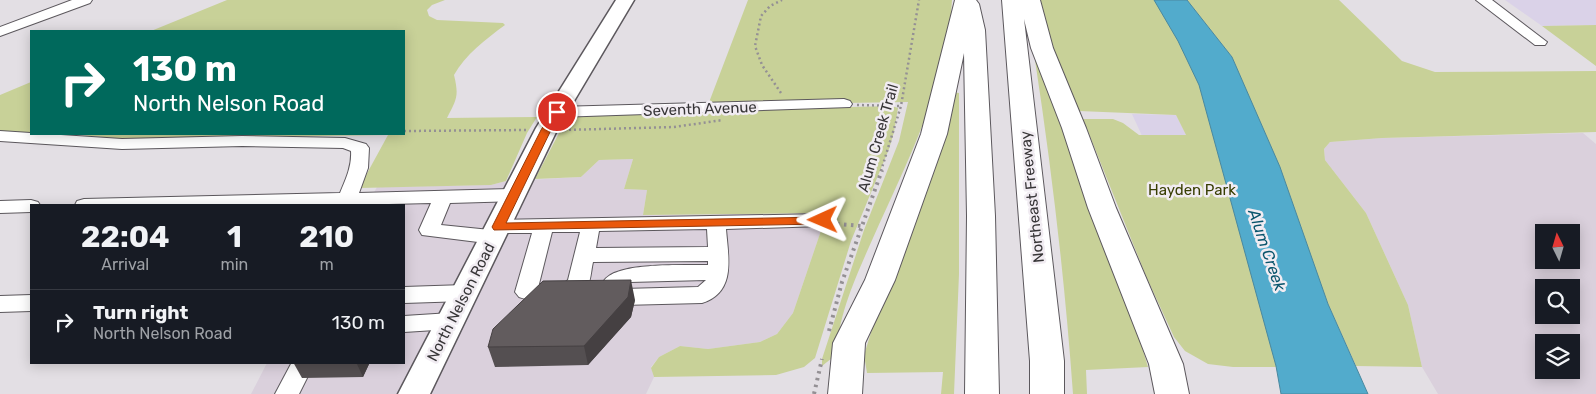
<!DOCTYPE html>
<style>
body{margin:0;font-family:Rubik,sans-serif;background:#242831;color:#f1f3f6;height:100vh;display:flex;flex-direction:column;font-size:19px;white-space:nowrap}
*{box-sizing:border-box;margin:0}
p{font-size:16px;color:#9ea1a6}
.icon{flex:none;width:28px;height:28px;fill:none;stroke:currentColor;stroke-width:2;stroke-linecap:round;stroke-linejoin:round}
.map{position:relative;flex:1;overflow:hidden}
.sheet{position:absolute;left:30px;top:204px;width:375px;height:160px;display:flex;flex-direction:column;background:#171b24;border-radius:0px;box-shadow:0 2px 12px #0003}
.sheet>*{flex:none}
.hud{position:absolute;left:30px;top:30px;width:375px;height:105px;border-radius:0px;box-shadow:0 2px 12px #0003;background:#00695c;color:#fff;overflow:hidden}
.needle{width:32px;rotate:355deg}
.buttons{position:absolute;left:1535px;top:224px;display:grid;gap:10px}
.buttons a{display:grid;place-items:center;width:45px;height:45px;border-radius:0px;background:#171b24;box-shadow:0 2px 12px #0003;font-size:25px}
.pin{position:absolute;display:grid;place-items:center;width:42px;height:42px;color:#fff;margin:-21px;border:2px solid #fff;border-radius:50%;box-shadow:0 1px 5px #0007}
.me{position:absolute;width:55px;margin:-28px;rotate:269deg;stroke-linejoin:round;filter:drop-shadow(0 0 4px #0008)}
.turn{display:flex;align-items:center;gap:18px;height:105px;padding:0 20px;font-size:22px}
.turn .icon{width:65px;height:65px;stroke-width:2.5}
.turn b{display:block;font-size:35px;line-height:42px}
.eta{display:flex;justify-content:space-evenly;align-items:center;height:85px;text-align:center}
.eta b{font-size:30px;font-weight:700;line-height:35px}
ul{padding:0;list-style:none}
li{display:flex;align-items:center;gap:15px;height:65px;padding:0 20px;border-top:1px solid #363941}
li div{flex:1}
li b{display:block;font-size:19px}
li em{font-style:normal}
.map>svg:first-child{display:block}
.built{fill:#dad0dc;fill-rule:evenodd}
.industrial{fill:#dad2e8}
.green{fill:#c8d198}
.water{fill:#52abcc;stroke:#4a889f}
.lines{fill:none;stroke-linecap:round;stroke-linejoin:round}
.minor-casing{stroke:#5c585d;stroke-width:2}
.major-casing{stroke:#5c585d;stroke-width:3}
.highway-casing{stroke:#5c585d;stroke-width:2}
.path-far1{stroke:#949094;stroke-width:2.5;stroke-dasharray:2 3;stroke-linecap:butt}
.path{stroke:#949094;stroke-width:4;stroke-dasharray:2.5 4.5;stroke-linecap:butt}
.minor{fill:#fff;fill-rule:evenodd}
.major{fill:#fff;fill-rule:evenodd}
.highway{fill:#fff;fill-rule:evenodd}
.wall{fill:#544f51}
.shaded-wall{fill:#454042}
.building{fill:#625c5e;stroke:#454042}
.route{fill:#ea580c;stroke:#983908}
.labels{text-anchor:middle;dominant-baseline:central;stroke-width:5;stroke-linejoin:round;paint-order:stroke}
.street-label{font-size:15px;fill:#373537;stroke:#f1ecf2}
.park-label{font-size:15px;fill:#383e02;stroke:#f1ecf2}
.water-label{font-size:16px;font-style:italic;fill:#08546c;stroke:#f1ecf2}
</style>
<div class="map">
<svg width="1596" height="394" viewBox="0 0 1596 394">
<rect width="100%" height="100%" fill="#e3dfe4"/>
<!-- built -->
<path class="built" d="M1583,133L1596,144V394H1438L1422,367L1408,305L1366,213L1325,160L1324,149L1330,142L1382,138ZM1544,232H1571V260H1544ZM1544,288H1571V315H1544ZM1544,342H1571V370H1544Z
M633,159L624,189L647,190L643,215L827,213L793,313L777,334L760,342L708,349L680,346L659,357L651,367L654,377L646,394H251L267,363L404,362V205H367L377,187L491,185L506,181L581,177L599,160Z"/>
<!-- industrial -->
<path class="industrial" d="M1505,0H1596V25L1542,26Z
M1132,114L1176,115L1188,139L1143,138Z"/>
<!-- green -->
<path class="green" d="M227,0H445L432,5L427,10L429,16L437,20L503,23L505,25C486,39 465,55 454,75C459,96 457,99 447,118L537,117L527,133L506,181L491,185L359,188L388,135L128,139L67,134L0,135V95L31,82V134H404V31H151Z
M748,0H952C948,84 907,162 873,238C858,272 837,316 837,354L822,366V359L864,230L899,141L908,102L708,105Z
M1039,0H1162L1203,60L1307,367H1233L1208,364L1185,351L1174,337L1146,276L1083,119H1113L1123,123L1139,135H1186L1176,115L1079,111L1051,43Z
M1187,0H1339L1402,61L1435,72L1596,71V132L1382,138L1330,142L1324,149L1325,160L1366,213L1408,305L1422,367L1356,366L1328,304L1232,57Z
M1596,25V66L1542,26Z
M1035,60H1040L1136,327L1148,367L1086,370L1087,394H1073C1065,282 1052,171 1035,60Z
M952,92L959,93V274L954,394H941L943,372L867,373L864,355L887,281Z
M892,106L898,108L894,132L889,149L851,241L815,358L804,367L776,375L654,377L651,368L659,357L680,346L708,349L760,342L777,334L793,313L827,213L643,215L647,190L624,189L633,159L599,160L581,177L535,179L569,114Z"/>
<!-- water -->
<path class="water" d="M1154,0H1187L1232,57L1280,167L1328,304L1368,394H1281L1276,366L1199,85L1178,41Z"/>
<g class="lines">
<!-- minor casing -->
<g class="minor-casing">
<path id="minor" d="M72,0H92L90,3L0,36V27Z
M1476,0H1492L1547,42L1545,45H1535Z
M844,99L850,101L852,104L850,107L557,117L551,116L549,112L551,108L557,107Z
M0,131L122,139L242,136L345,138L366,144L369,148L368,168L359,193L514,189L521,191L523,195L521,199L514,201L450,203L441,225L490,230L488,227L491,222L498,220L823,214L830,215L833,220L830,225L823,226L726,229C728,256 737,292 702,303L622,305L605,298C582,258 689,266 708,265V261L593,262C591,270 591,282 586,289C574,304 536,303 519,297L515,292L532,233H502L504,237L501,242L494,244L422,235L419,230L431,203L347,205H75L77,201L84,199L340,193C346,179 352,166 351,151L343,148L242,146L122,149L0,141ZM707,229L708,247L596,248L599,231ZM552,232H580L568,280L563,284H539ZM706,280L698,287L623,289L630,282Z
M31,200L38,202L40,205H31V212L0,213V201Z
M465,285L472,288L476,293L472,298L465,301L404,303V287Z
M31,295V311L0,312V296Z
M451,313L459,315L462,321L459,327L451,329L404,332V316Z
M292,362H315L299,394H275Z"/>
</g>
<!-- major casing -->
<g class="major-casing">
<path id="major" d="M616,0H634L558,128L430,394H398L536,128Z"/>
</g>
<!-- highway casing -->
<g class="highway-casing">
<path id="highway" d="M955,0H976L979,4L985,30L995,216L999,394H965L967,216L964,53L947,134L895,280L865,343L862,394H828L833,343L865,280L921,134Z
M1002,0H1040L1053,48L1086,128L1116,208L1183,364L1189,394H1155L1149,364L1088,208L1062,128L1031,48L1024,19L1064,361V394H1030V361Z"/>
</g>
<!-- path-far1 -->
<path class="path-far1" d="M781,93L762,65L755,46L761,16L770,6L782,0
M857,105L901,106
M564,130L674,127L723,120
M404,131L528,130
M881,171L901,106L919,0"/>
<!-- path -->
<path class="path" d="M837,224L862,226
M829,331L842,282L882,170
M814,394L822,359"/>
<!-- minor -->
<use href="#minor" class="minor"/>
<!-- major -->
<use href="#major" class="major"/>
<!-- highway -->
<use href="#highway" class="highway"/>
</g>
<!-- wall -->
<path class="wall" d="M635,300L631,317L588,365L495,367L488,347Z
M293,362H370L363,377L302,378Z"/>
<!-- shaded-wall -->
<path class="shaded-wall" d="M631,280L635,300L631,317L588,365L584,346Z
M356,362H370L363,377Z"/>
<!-- building -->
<path class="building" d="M631,280L628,297L584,346L488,347L493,329L543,281Z"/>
<!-- route -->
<path class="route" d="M557,109L562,112L551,130L506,223L823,217L828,220L823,224L494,230L492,227L541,130L553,110Z"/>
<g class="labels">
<!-- street labels -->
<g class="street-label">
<text transform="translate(700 109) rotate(-2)">Seventh Avenue</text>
<text transform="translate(878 138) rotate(-74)">Alum Creek Trail</text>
<text transform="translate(1032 197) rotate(-96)">Northeast Freeway</text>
<text transform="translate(461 302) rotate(-63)">North Nelson Road</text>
</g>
<!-- park labels -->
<g class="park-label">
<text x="1192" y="190">Hayden Park</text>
</g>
<!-- water labels -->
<g class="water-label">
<text transform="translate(1267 250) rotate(71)">Alum Creek</text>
</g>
</g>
</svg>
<div class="buttons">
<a><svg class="needle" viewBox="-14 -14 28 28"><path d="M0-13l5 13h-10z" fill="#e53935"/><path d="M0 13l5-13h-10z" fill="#9ea1a6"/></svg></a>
<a><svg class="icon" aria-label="search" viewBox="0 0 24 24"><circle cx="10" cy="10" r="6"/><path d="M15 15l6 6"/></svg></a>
<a><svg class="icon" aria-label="layers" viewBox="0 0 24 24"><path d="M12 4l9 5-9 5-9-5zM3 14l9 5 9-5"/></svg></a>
</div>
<div class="pin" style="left:557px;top:112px;background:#d93025"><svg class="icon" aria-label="arrive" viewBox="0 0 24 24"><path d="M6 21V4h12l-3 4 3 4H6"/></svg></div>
<svg class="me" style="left:823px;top:220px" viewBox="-20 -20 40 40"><path d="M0-17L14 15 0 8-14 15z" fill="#ea580c" stroke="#fff" stroke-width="4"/></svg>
<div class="hud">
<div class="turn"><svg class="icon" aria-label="right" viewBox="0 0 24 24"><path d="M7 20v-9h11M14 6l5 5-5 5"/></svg><div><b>130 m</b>North Nelson Road</div></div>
</div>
<section class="sheet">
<div class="eta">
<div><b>22:04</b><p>Arrival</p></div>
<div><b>1</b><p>min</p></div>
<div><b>210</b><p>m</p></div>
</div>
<ul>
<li><svg class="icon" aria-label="right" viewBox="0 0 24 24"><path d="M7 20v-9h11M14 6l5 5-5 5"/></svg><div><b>Turn right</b><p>North Nelson Road</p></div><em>130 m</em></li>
</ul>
</section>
</div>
